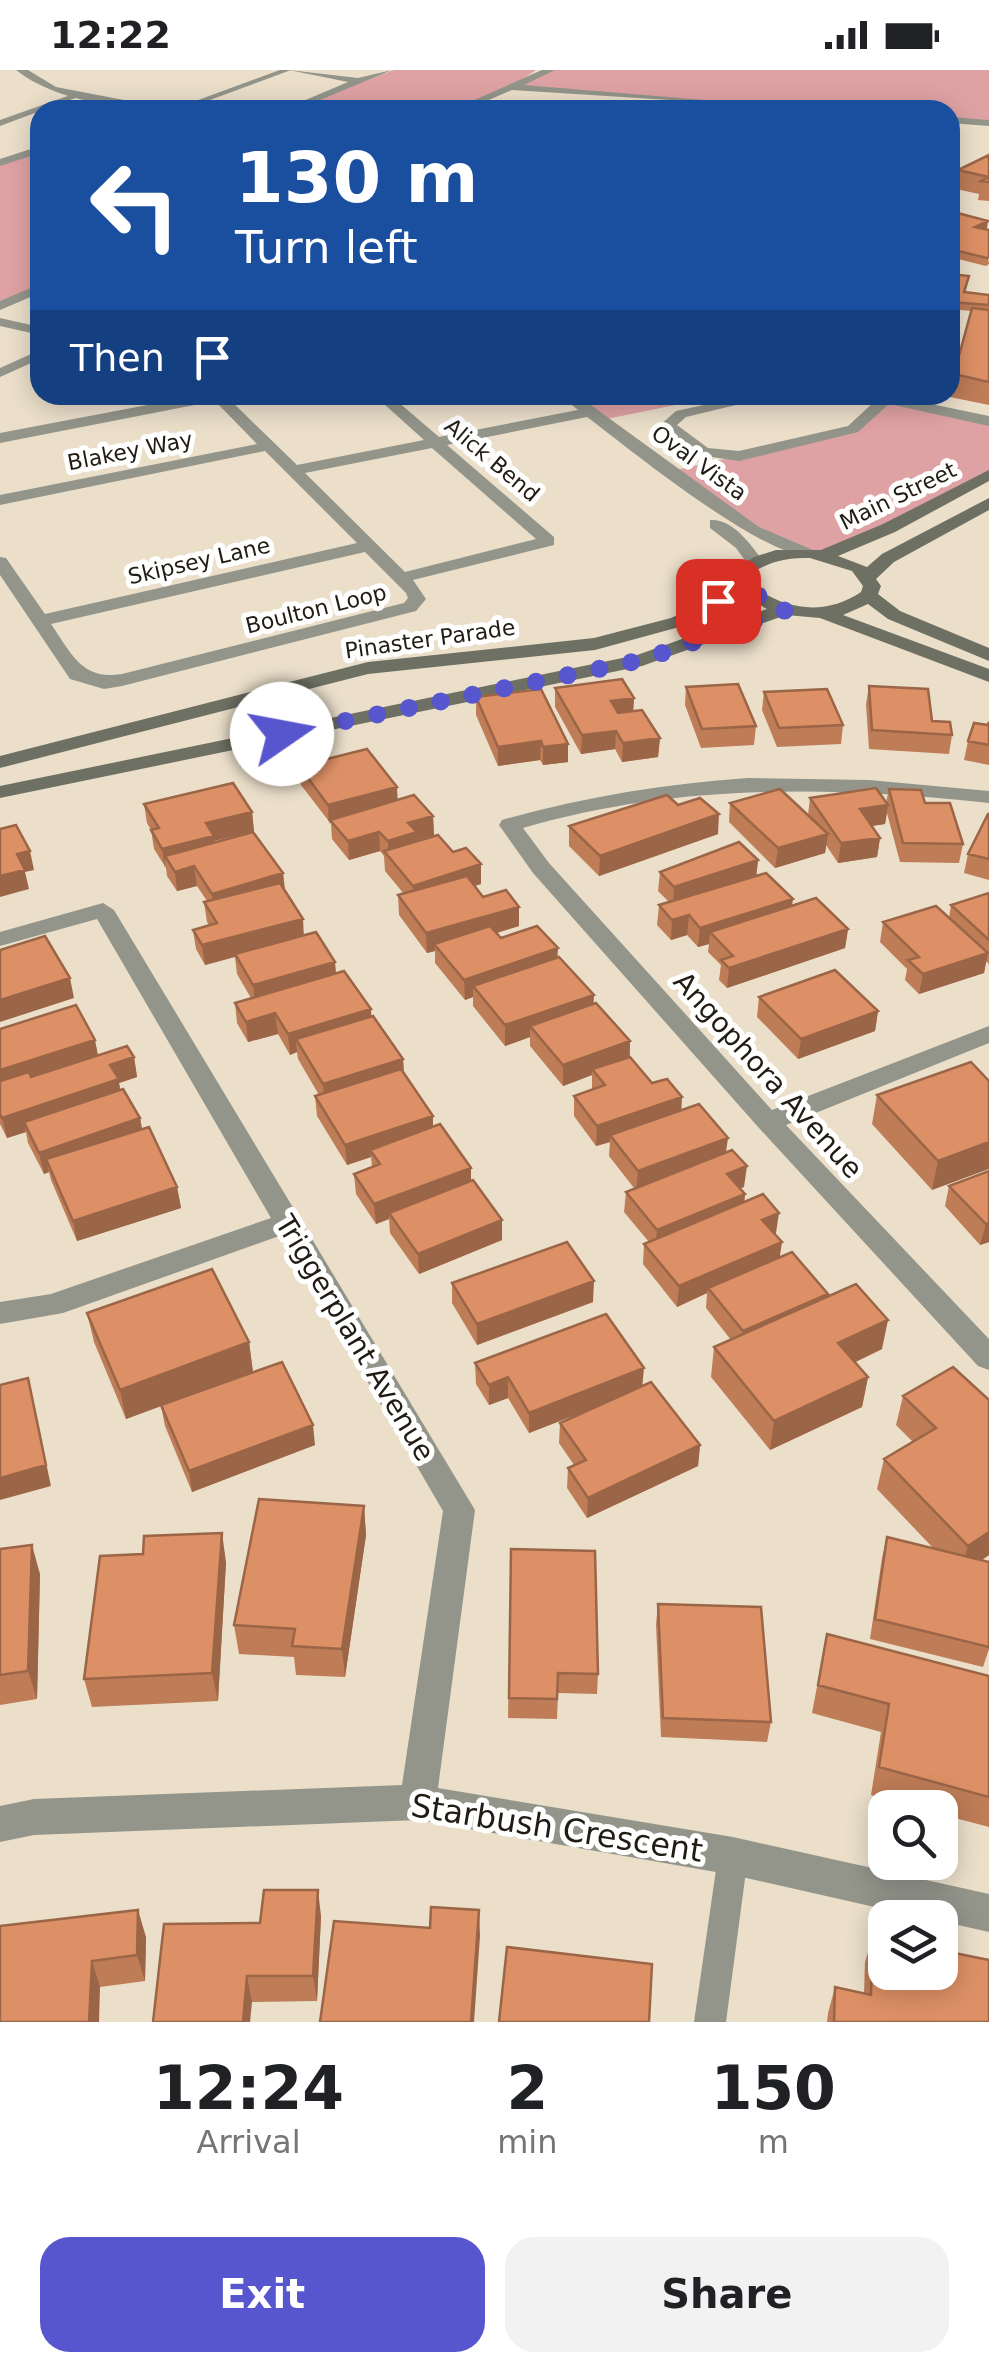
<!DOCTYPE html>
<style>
body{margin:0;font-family:"DejaVu Sans",sans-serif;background:#f2f2f2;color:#202124;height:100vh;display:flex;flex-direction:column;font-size:38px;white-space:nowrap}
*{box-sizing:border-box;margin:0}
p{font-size:32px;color:#757577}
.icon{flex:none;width:55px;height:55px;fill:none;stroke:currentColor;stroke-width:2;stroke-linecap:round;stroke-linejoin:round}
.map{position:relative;height:1952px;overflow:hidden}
.details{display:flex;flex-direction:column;background:#fff;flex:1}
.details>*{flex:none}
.hud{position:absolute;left:30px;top:30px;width:930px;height:305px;border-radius:30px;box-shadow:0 5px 25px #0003;background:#1a4fa0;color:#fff;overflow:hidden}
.fabs{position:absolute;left:868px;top:1720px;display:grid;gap:20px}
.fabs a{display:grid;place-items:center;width:90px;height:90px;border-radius:20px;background:#fff;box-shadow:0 5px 25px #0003;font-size:50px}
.pin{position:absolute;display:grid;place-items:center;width:85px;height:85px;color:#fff;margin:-42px;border-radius:20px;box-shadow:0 5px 15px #0006}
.me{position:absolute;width:110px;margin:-55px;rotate:78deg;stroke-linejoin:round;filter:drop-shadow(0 0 8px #0008)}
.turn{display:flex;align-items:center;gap:35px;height:210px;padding:0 40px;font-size:45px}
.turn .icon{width:130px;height:130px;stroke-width:2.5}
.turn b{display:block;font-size:70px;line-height:85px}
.then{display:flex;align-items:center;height:95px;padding:0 40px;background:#0003;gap:20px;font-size:38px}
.eta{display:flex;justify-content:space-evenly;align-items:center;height:170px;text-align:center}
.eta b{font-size:60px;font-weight:800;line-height:70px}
.primary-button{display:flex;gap:20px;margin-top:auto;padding:20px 40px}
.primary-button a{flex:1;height:115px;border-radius:30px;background:#5856ce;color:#fff;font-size:40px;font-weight:800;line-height:115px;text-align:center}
.primary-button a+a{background:#f2f2f2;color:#202124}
.status{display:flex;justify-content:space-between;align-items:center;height:70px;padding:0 50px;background:#fff;direction:ltr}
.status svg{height:28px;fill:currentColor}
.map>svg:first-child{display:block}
.green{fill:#dfa2a4}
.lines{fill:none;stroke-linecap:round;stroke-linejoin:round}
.lane{fill:#93958b;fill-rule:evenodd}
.street{fill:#93958b;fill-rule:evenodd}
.secondary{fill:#6e7063;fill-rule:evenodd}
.wall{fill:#be7c57}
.shaded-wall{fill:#9b6547}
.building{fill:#dd9065;stroke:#9b6547;stroke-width:2.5}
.route{stroke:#5856ce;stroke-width:18;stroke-dasharray:0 32.4}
.labels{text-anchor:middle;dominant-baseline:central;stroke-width:10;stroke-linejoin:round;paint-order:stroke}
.far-street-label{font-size:22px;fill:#201c14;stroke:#fff}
.street-label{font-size:28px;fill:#201c14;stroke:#fff}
.near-street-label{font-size:32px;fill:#201c14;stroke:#fff}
</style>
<div class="status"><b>12:22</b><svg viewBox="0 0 49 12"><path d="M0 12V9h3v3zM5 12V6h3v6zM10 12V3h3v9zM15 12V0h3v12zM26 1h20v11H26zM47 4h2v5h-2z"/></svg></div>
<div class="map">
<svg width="989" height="1952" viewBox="0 0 989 1952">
<rect width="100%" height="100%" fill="#ebdfca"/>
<!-- green -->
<path class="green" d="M394,0H536L523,9L543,0H989V53L950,50V40H820L512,17L457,40H287Z
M40,79V218L0,236V93Z
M567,325H724L602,350Z
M886,329L989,351V405L825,485L783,474L672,401L853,359Z"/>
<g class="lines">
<!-- lane -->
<path class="lane" d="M280,0H291L183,40H171Z
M79,22L86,24L0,56V50Z
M733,1771L744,1775L748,1786L726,1952H694L718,1786L722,1775Z"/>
<!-- street -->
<path class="street" d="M16,0H28L56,17L176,40C126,40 56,32 16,0Z
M289,0L358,8L392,0L296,40H282L348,12Z
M542,0H555L524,15L825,40L512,20L466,40H452Z
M950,47L989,50V56L950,53Z
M40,76V83L0,96V89Z
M40,214V223L0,240V231Z
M0,248L40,257V265L0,256Z
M40,280V289L0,307V298Z
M200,325H225L297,395L424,370L374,325H390L439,367L578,340L560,325H577L759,457L820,483C786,508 621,372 587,347L447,375L554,467V475L413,510L426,529L416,541L122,616L104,619L70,609L0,505V487L6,488L45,544L357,473L265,381L0,435V425L257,374L215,331L0,373V363ZM432,378L536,469L405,502L305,403ZM365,482L406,523L408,528L404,533L122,604C82,611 71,583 51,554Z
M750,325H778L686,347L677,355L708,378L739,381L848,356L875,331L865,325H888L989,346V356L889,334L858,362L739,391L698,385L660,355L676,341Z
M710,450C733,448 751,475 764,492L761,496H749L736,478L710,458Z
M748,708L869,710L989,721V733C831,716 677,713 523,758L549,793L772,1040L989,956V973L786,1055L989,1269V1300L978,1296L759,1058L533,803L499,755L502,750C584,727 663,714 748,708Z
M103,833L114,840L475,1440L438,1718L733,1767L989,1824V1862L940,1851V1848H923L733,1805L418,1750L34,1765L0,1772V1736L34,1729L402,1715L443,1441L282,1165L63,1243L0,1254V1232L51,1224L271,1148L97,849L0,876V862Z"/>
<!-- secondary -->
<path class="secondary" d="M989,400V411L895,462L838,486L867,497L882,484L989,428V440L894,492L876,509L881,516L878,524L900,541L989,578V591L888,549L868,534L843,545L989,599V612L820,548L786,545L642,596L0,728V716L637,585L767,539L746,527L683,556L595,580L368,604L0,698V686L368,592L594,568L671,548L738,518L736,500L754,487L776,480H821L883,454ZM810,488L852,501L863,516L861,522C827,545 788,541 756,518L754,502C772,490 789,488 810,488Z"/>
</g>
<!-- wall -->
<path class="wall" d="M989,85V131L978,130L979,124L956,119L958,100Z
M950,141L987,158L984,159L989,194L986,196L950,187Z
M950,204L969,206L965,223L989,225V335L950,327L954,304L971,241L950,239Z
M869,616L932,651L952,665L949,684L869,679L866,634Z
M686,617L756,656L754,675L701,678L685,635Z
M555,618L634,628L633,641L660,668L658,687L622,692L615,679L581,684L555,637Z
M764,622L843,655L841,674L777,677L762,640Z
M476,627L568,674V692L543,695L540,690L498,696L476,645Z
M989,652V695L964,690L968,671L988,655Z
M299,696L398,730L433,746L434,765L417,770V771L481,814L474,816L483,827L519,837V856L497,863L501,868L557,888L593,934L630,971V987L652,1013L726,1082L744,1117L740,1118L745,1124L744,1132L776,1163L775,1164L780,1187L828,1224V1227L882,1279L855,1292L868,1307L862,1337L770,1380L711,1307L714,1277L731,1270L706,1238L707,1223L677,1237L643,1194L644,1174L649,1172L624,1142L626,1122L634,1118L609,1086L610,1072L596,1076L574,1046V1026L592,1020V1005L563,1016L530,976V967L505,976L473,936V927L465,930L435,893V881L427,883L399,845L398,825L404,824L385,801L384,786L380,781L349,790L332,769L331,754L301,715Z
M889,719L925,733L963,774L959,793L900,792L887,743L885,754L872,756L880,768L877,787L838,793L826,775L825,783L775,798L729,752L730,733L808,745L810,728L886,733Z
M144,734L252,742L254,761L214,771V772L283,803L285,820L304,865L335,892L336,903L371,939V946L403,989L404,1002L433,1046V1057L471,1098V1111L502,1170L419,1204L390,1163L389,1149L376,1154L356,1124L354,1104L372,1097L371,1087L347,1095L317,1046L315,1026L319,1025L298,989L297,982L290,985L278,964L248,972L237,953L235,933L251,928L237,904L235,887L205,895L196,879L193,860L209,855L207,852L204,832L207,831L197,816L177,821L167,806L166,798L154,779L151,760L147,753Z
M678,735L718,764L599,806L569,776V756Z
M989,744V810L964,803L968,784Z
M758,790L756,806L792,836L848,859L845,878L727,918L719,910L721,895L708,882L709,874L698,877L687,865L671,870L657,855L659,835L669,832L658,821L660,802Z
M989,823V894L986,891L984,903L919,924L905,910L907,899L880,872L883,852L949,848L951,835Z
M759,927L878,941L875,961L798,989L757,947Z
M0,959L98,985L134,987L137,1007L119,1013L120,1019L140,1048L142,1060L177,1117L181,1138L77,1171L51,1110L49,1102L44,1104L28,1073L26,1062L7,1068L0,1054Z
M989,1011L932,1120L872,1054L877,1025Z
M989,1101V1172L980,1175L945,1136L949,1116Z
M452,1213L593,1232L477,1275L452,1233Z
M87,1243L249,1272L253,1302L315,1375L192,1422L165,1356L161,1336L126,1349L94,1272Z
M475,1293L643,1315L700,1375L698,1396L587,1448L567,1418L568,1398L574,1395L559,1373L560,1353L588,1340L529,1363L508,1328L489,1335L476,1314Z
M903,1326L989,1330V1485L982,1490L989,1492V1579L983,1597L870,1569L882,1488L887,1467L934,1479L877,1419L884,1389L913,1372L896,1355Z
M364,1436L366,1465L345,1607L296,1605L294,1587L239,1584L234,1555Z
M0,1479L40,1504L37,1629L0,1635Z
M511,1479L598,1604L597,1624L558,1623L557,1649L508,1648Z
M143,1484L226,1492L218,1631L92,1637L84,1609Z
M658,1534L771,1652L767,1672L661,1667L656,1554Z
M827,1564L989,1606V1757L940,1744V1738H917L871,1725L881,1662L812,1643Z
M321,1846L317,1931L252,1932L153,1952L260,1853Z
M0,1856L146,1867L145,1911L100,1917Z
M873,1866L989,1952H827L828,1943L835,1917L864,1923L865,1892Z"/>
<!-- shaded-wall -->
<path class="shaded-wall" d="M988,151L987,158L974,164L975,157Z
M634,628L633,646L610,649L611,631Z
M616,661L615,679L581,684L582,665Z
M660,668L658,687L622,692L623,673Z
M541,671L540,690L498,696V677Z
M568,674V692L543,695V677Z
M397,717L398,736L330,750L329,754L328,735Z
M888,735L885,754L857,758L860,739Z
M252,742L254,761L214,771L216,785L165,786V798L162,779L206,753Z
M719,744L718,764L599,806L600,786Z
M433,746L434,765L417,770L418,782L388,787V771L408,753Z
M379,762L380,781L349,790L348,771Z
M828,764L825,783L775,798L778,778Z
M880,768L877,787L838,793L841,773Z
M30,781L34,800L25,802L29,819L0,827V806L17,784Z
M758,790L756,809L673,836L674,817Z
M481,794V814L413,835V816Z
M194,796L197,816L177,821L175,802Z
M283,803L285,823L215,843L212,824Z
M793,829L790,849L710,862L709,874L698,877L700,858Z
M519,837V856L439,880L434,874L435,881L427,883L426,863Z
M689,845L687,865L671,870L672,850Z
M303,849L304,868L205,895L202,875Z
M848,859L845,878L727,918L729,898Z
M558,878L557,898L473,916V927L465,930L464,910Z
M988,883L984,903L919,924L923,904Z
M335,892L336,912L255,935L253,915Z
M70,908L74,928L0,952V930Z
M594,925L593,945L530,956V967L505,976V955Z
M371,939L372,959L296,969L297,982L290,985L288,964Z
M878,941L875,961L798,989L801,969Z
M275,943L278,964L248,972L246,952Z
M95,970L99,990L0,1022V1000Z
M630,971L629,992L592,999V1005L563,1016V995Z
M134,987L137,1007L119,1013L122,1029L24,1052L26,1062L7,1068L2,1048L110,995Z
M403,989L404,1010L325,1035L323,1014Z
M682,1027L681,1048L610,1065V1072L596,1076L597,1056Z
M433,1046V1066L370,1080L371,1087L347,1095L345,1075Z
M140,1048L144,1069L46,1089L49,1102L44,1104L39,1083Z
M728,1068L725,1089L636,1121L638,1101Z
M989,1072V1099L932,1120L938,1091Z
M747,1096L744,1117L725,1124L727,1104Z
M471,1098V1118L389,1143V1149L376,1154L374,1134Z
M177,1117L181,1138L77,1171L73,1151Z
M745,1124L743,1145L655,1180L657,1160Z
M779,1143L776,1163L760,1170L762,1150Z
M502,1150V1170L419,1204L418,1184Z
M989,1153V1172L980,1175L986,1154Z
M782,1172L779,1192L708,1218L707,1223L677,1237L679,1216Z
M594,1211L593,1232L477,1275V1254Z
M828,1224L825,1244L740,1281L743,1261Z
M888,1250L882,1279L833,1303L838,1273Z
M249,1272L253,1302L126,1349L120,1320Z
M644,1298L642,1319L529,1363V1343Z
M508,1307V1328L489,1335V1315Z
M868,1307L862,1337L770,1380L774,1351Z
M28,1308L51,1416L0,1430V1408Z
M313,1355L315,1375L192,1422L189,1401Z
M700,1375L698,1396L587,1448L588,1428Z
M364,1436L366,1465L345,1607L342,1579Z
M989,1462V1485L959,1505L968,1476Z
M222,1463L226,1492L218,1631L212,1603Z
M32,1475L40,1504L37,1629L28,1601Z
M318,1820L321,1846L317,1931L313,1906Z
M138,1840L146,1867L145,1911L137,1885Z
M479,1840L480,1866L474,1952H471Z
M92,1891L100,1917L99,1952H89Z
M247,1906L252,1932L250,1952H243Z"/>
<!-- building -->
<path class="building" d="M989,85V112L981,111L989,107L958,100Z
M950,141L988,151L975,157L989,160V187L987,188L950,179Z
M950,204L969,206L964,222L989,225V235L950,232Z
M972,238L989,240V312L954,304Z
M622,609L634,628L611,631L618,643L642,640L660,668L623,673L616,661L582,665L555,618Z
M738,614L756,656L702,659L686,617Z
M869,616L928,619L932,651L950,652L952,665L872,660Z
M541,619L568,674L543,677L541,671L498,677L476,627Z
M827,619L843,655L779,658L764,622Z
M989,652V675L968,671L974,653L988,655Z
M367,679L397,717L328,735L299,696Z
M233,713L252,742L206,753L214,766L162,779L151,760L159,758L144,734Z
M876,718L888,735L860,739L880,768L841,773L810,728Z
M780,719L828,764L778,778L730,733Z
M889,719L921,720L925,733H950L963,774L903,773Z
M414,725L433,746L408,753L417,762L388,771L379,762L348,771L330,750Z
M667,725L678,735L700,728L719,744L600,786L569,756Z
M988,744H989V789L968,784Z
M16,755L30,781L17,784L25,800L0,806V759Z
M253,762L283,803L212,824L194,796L175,802L165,786Z
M438,765L453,782L466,778L481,794L413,816L384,781Z
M739,772L758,790L674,817L660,802Z
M766,803L793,829L700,858L689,845L672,850L659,835Z
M467,806L483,827L506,820L519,837L426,863L398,825Z
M280,813L303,849L202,875L193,860L217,853L204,832Z
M989,823V870L951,835Z
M816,828L848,859L729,898L721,890L733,886L710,862Z
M936,836L988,883L923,904L908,890L919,887L883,852Z
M490,856L501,868L537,856L558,878L464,910L434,874Z
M316,862L335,892L253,915L235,884Z
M45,866L70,908L0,930V880Z
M559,887L594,925L505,955L473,916Z
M835,900L878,941L801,969L759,927Z
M344,901L371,939L288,964L275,943L246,952L235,933Z
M596,933L630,971L563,995L530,956Z
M76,935L95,970L0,1000V959Z
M373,946L403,989L323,1014L296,969Z
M127,976L134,987L110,995L119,1009L2,1048L0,1044V1011L29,1002L31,1007Z
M630,987L652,1013L667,1009L682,1027L597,1056L574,1026L605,1015L592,999Z
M971,992L989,1011V1072L938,1091L877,1025Z
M401,999L433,1046L345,1075L315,1026Z
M123,1019L140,1048L39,1083L24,1052Z
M699,1034L728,1068L638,1101L610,1065Z
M440,1054L471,1098L374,1134L354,1104L380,1094L370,1080Z
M149,1057L177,1117L73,1151L46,1089Z
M732,1080L747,1096L727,1104L745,1124L657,1160L626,1122Z
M989,1101V1153L986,1154L949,1116Z
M473,1110L502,1150L418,1184L389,1143Z
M763,1124L779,1143L762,1150L782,1172L679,1216L644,1174Z
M567,1172L594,1211L477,1254L452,1213Z
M792,1182L828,1224L743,1261L708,1218Z
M212,1199L249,1272L120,1320L87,1243Z
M856,1214L888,1250L838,1273L868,1307L774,1351L714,1277Z
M606,1244L644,1298L529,1343L508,1307L489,1315L475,1293Z
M282,1292L313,1355L189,1401L161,1335Z
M953,1297L989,1330V1462L968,1476L884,1389L936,1358L903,1326Z
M28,1308L46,1395L0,1408V1315Z
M651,1312L700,1375L588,1428L568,1398L586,1390L560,1353Z
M259,1429L364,1436L342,1579L292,1576L295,1559L234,1555Z
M222,1463L212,1603L84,1609L100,1486L143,1484L144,1466Z
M887,1467L989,1492V1577L875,1549Z
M32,1475L28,1601L0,1605V1479Z
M511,1479L595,1481L598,1604L558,1603L557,1629L509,1628Z
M658,1534L761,1537L771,1652L663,1648Z
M827,1564L989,1606V1727L879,1697L889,1634L818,1615Z
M264,1820H318L313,1906H247L243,1952H153L164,1854L260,1853Z
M431,1837L479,1840L471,1952H320L334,1851L430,1858Z
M138,1840L137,1885L92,1891L89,1952H0V1856Z
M873,1866L885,1868V1902H940V1880L989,1890V1952H834L835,1917L871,1925Z
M507,1877L652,1894L649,1952H499Z"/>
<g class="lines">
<!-- route -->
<path class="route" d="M282,664L642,590L786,540L747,520L718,531"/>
</g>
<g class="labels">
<!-- far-street labels -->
<g class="far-street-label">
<text transform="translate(130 381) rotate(-11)">Blakey Way</text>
<text transform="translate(492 390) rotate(40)">Alick Bend</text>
<text transform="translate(699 393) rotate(36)">Oval Vista</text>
<text transform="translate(898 426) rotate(-26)">Main Street</text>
<text transform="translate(199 491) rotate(-13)">Skipsey Lane</text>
<text transform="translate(316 539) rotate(-14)">Boulton Loop</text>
<text transform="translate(430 569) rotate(-8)">Pinaster Parade</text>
</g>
<!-- street labels -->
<g class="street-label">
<text transform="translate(768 1005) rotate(48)">Angophora Avenue</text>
<text transform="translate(355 1268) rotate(59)">Triggerplant Avenue</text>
</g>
<!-- near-street labels -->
<g class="near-street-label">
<text transform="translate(557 1758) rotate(9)">Starbush Crescent</text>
</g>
</g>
</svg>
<div class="fabs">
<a><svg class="icon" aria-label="search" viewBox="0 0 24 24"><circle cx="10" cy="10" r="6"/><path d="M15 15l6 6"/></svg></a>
<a><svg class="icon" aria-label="layers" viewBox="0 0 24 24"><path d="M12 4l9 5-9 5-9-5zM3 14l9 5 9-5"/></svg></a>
</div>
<div class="pin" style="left:718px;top:531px;background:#d93025"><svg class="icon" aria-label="arrive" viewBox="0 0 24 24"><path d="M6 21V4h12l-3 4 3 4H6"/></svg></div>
<svg class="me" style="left:282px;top:664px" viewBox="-20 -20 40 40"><circle r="19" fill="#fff"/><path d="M0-13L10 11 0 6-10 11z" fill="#5856ce"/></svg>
<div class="hud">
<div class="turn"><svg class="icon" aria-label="left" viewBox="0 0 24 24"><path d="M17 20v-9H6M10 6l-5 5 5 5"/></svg><div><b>130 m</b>Turn left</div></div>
<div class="then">Then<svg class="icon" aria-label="arrive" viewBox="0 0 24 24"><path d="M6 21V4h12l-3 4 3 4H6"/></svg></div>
</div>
</div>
<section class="details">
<div class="eta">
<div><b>12:24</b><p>Arrival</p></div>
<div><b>2</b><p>min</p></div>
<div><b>150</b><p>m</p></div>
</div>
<div class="primary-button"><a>Exit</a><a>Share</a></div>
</section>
